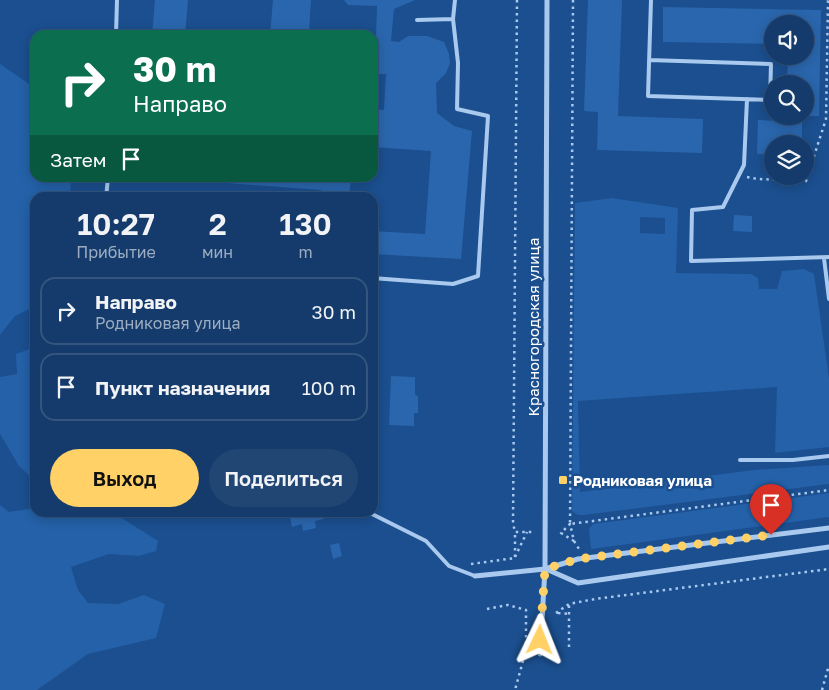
<!DOCTYPE html>
<html lang="ru">
<meta charset="utf-8">
<style>
body{margin:0;font-family:"Golos Text",sans-serif;background:#214673;color:#f1f3f6;height:100vh;display:flex;flex-direction:column;font-size:19px;white-space:nowrap}
*{box-sizing:border-box;margin:0}
p{font-size:16px;color:#9dadc1}
.icon{flex:none;width:28px;height:28px;fill:none;stroke:currentColor;stroke-width:2;stroke-linecap:round;stroke-linejoin:round}
.map{position:relative;flex:1;overflow:hidden}
.side{position:absolute;left:30px;top:192px;width:348px;height:325px;display:flex;flex-direction:column;background:#143b6b;border-radius:15px;box-shadow:0 2px 12px #0003,0 0 0 1px #33557e}
.side>*{flex:none}
.top-card{position:absolute;left:30px;top:30px;width:348px;height:152px;border-radius:15px;box-shadow:0 2px 12px #0003,0 0 0 1px #33557e;background:#0b6e4f;color:#fff;overflow:hidden}
.tools{position:absolute;left:764px;top:15px;display:grid;gap:10px}
.tools a{display:grid;place-items:center;width:50px;height:50px;border-radius:50%;background:#143b6b;box-shadow:0 2px 12px #0003,0 0 0 1px #33557e;font-size:25px}
.pin{position:absolute;display:grid;place-items:center;width:42px;height:42px;color:#fff;margin:-51px -21px;border-radius:50% 50% 50% 0;rotate:-45deg;box-shadow:0 0 5px #0007}
.pin .icon{rotate:45deg}
.me{position:absolute;width:55px;margin:-28px;rotate:2deg;stroke-linejoin:round;filter:drop-shadow(0 0 4px #0008)}
.turn{display:flex;align-items:center;gap:18px;height:105px;padding:0 20px;font-size:22px}
.turn .icon{width:65px;height:65px;stroke-width:2.5}
.turn b{display:block;font-size:35px;line-height:42px}
.then{display:flex;align-items:center;height:48px;padding:0 20px;background:#0003;gap:10px;font-size:19px}
.eta{display:flex;justify-content:space-evenly;align-items:center;height:85px;text-align:center}
.eta b{font-size:30px;font-weight:600;line-height:35px}
.primary-button{display:flex;gap:10px;margin-top:auto;padding:10px 20px}
.primary-button a{flex:1;height:58px;border-radius:30px;background:#ffd166;color:#111;font-size:20px;font-weight:600;line-height:58px;text-align:center}
.primary-button a+a{background:#214673;color:#f1f3f6}
ul{padding:0;list-style:none}
li{display:flex;align-items:center;gap:15px;height:68px;margin:0 10px 8px;padding:0 10px;border:2px solid #33557e;border-radius:15px}
li div{flex:1}
li b{display:block;font-size:19px}
li em{font-style:normal}
.map>svg:first-child{display:block}
.green{fill:#2461a8;fill-rule:evenodd}
.building{fill:#2a66ad}
.lines{fill:none;stroke-linecap:round;stroke-linejoin:round}
.path{stroke:#a9c9ee;stroke-width:2.5;stroke-dasharray:2.5 4;stroke-linecap:butt}
.lane{stroke:#a9c9ee;stroke-width:4}
.street{stroke:#a9c9ee;stroke-width:5}
.route{stroke:#ffd166;stroke-width:9;stroke-dasharray:0 16.2}
.poi-dot{fill:#ffd166;stroke:#1b4f8f;stroke-width:2}
.labels{text-anchor:middle;dominant-baseline:central;stroke-width:5;stroke-linejoin:round;paint-order:stroke}
.street-label{font-size:15px;fill:#fff;stroke:#1b4f8f}
.poi-label{font-size:15px;font-weight:bold;fill:#fff;stroke:#1b4f8f;text-anchor:start}
</style>
<div class="map">
<svg width="829" height="690" viewBox="0 0 829 690">
<rect width="100%" height="100%" fill="#1b4f8f"/>
<!-- green -->
<path class="green" d="M0,64L35,88V178H71L70,197L35,198V306L15,316L0,335Z
M612,198L678,208L676,273L751,274L758,278L759,289H777L782,271L804,269L814,274L829,378V447L775,453L777,387L578,401L580,492L754,470L829,465V484L584,515H578L572,511L575,203ZM640,217L665,218V234L640,233Z
M35,347V481L19,466L0,434V377L17,374L16,354Z
M829,493V517L591,549L589,529L593,524Z
M0,505L9,512L34,508L35,512L114,513L158,541L156,551L139,556L109,554L71,567L78,590L88,603L118,604L144,595L165,604L156,638L88,654L37,690H0Z"/>
<!-- building -->
<path class="building" d="M155,0H188L185,35H152Z
M273,0H311L309,32L330,35H270Z
M344,0H415L394,9L391,41L399,42L408,36H427L444,42L449,54L450,63L446,73L436,83L437,113L454,126L472,131L461,259L372,254V231L425,234L431,151L372,147V109L384,110L386,74H372V36H376L377,6L348,5Z
M588,0H622L618,116L703,119L702,153L597,150L598,112L584,111Z
M663,7L821,10L819,116H805V84H787L788,56H805V24H772V44L663,42Z
M786,116H802V144H772V154H757L758,120L786,121Z
M201,178H351L349,198H321V190L201,181Z
M734,215L752,216V232L733,231Z
M391,376L415,377V395L418,396V413H414V426L389,425Z
M289,512H323L324,519L315,521L316,528L303,531L302,524L292,527Z
M339,543L342,556L333,559L330,545Z"/>
<g class="lines">
<!-- path -->
<path class="path" d="M517,0L513,523L515,532H533
M573,0L570,524L829,490
M747,177L758,179L806,181L826,119L828,0
M574,541L561,533L570,524L574,541L579,549
M515,557L527,532
M471,564L515,558V532
M487,609L508,605L526,610V650L515,690
M556,613L569,604L595,599L829,569
M558,613L569,614
M569,647V604
M822,690L829,665"/>
<!-- lane -->
<path class="lane" d="M417,20L453,19
M116,35L117,0
M649,60L771,64L770,100L648,96L651,0
M747,99L744,165L723,207L692,210L691,261L829,257
M106,198L108,178
M824,258L829,299
M372,278L453,284L478,276L488,116L457,109L458,63L453,19L455,0
M740,460H793L829,456
M368,512L426,541L449,566L475,576"/>
<!-- street -->
<path class="street" d="M546,569L578,583L829,547
M475,576L545,569L578,559L829,528
M540,654L545,569L547,0"/>
</g>
<g class="lines">
<!-- route -->
<path class="route" d="M540,640L545,569L578,559L771,535"/>
</g>
<!-- markers -->
<rect class="poi-dot" x="558" y="475" width="10" height="10" rx="2.5"/>
<g class="labels">
<!-- street labels -->
<g class="street-label">
<text transform="translate(533 327) rotate(-90)">Красногородская улица</text>
</g>
<!-- poi labels -->
<g class="poi-label">
<text x="573" y="480">Родниковая улица</text>
</g>
</g>
</svg>
<div class="tools">
<a><svg class="icon" aria-label="sound" viewBox="0 0 24 24"><path d="M4 9h4l5-4v14l-5-4H4zM17 9q2 3 0 6"/></svg></a>
<a><svg class="icon" aria-label="search" viewBox="0 0 24 24"><circle cx="10" cy="10" r="6"/><path d="M15 15l6 6"/></svg></a>
<a><svg class="icon" aria-label="layers" viewBox="0 0 24 24"><path d="M12 4l9 5-9 5-9-5zM3 14l9 5 9-5"/></svg></a>
</div>
<div class="pin" style="left:771px;top:535px;background:#d93025"><svg class="icon" aria-label="arrive" viewBox="0 0 24 24"><path d="M6 21V4h12l-3 4 3 4H6"/></svg></div>
<svg class="me" style="left:540px;top:640px" viewBox="-20 -20 40 40"><path d="M0-17L14 15 0 8-14 15z" fill="#ffd166" stroke="#fff" stroke-width="4"/></svg>
<div class="top-card">
<div class="turn"><svg class="icon" aria-label="right" viewBox="0 0 24 24"><path d="M7 20v-9h11M14 6l5 5-5 5"/></svg><div><b>30 m</b>Направо</div></div>
<div class="then">Затем<svg class="icon" aria-label="arrive" viewBox="0 0 24 24"><path d="M6 21V4h12l-3 4 3 4H6"/></svg></div>
</div>
<section class="side">
<div class="eta">
<div><b>10:27</b><p>Прибытие</p></div>
<div><b>2</b><p>мин</p></div>
<div><b>130</b><p>m</p></div>
</div>
<ul>
<li><svg class="icon" aria-label="right" viewBox="0 0 24 24"><path d="M7 20v-9h11M14 6l5 5-5 5"/></svg><div><b>Направо</b><p>Родниковая улица</p></div><em>30 m</em></li>
<li><svg class="icon" aria-label="arrive" viewBox="0 0 24 24"><path d="M6 21V4h12l-3 4 3 4H6"/></svg><div><b>Пункт назначения</b></div><em>100 m</em></li>
</ul>
<div class="primary-button"><a>Выход</a><a>Поделиться</a></div>
</section>
</div>
